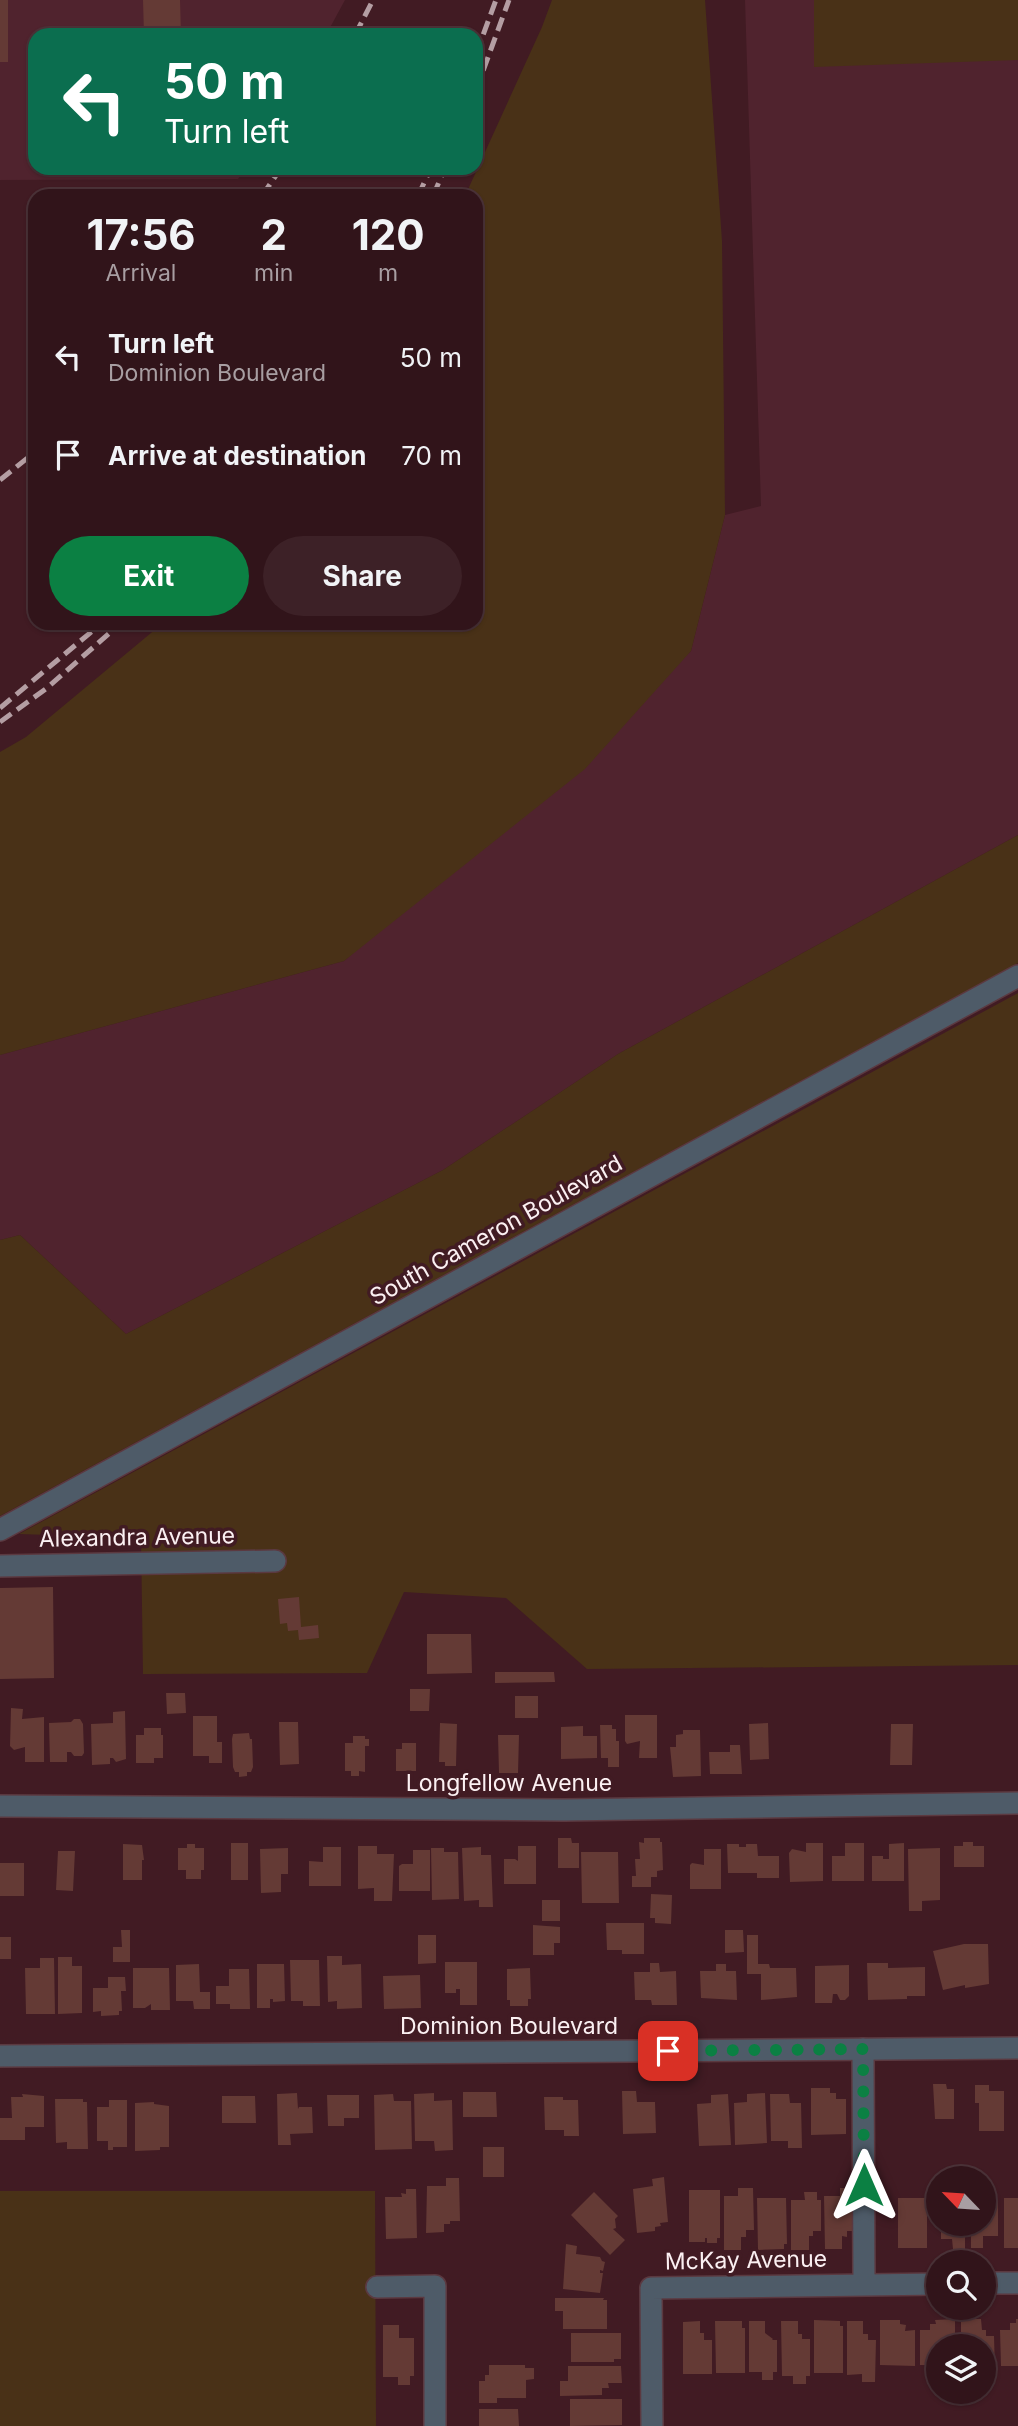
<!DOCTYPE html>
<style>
body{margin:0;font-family:Inter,sans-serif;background:#3d2127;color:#f1f3f6;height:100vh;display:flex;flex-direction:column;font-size:26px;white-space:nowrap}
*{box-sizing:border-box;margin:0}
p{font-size:23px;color:#a89ea2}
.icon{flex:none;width:38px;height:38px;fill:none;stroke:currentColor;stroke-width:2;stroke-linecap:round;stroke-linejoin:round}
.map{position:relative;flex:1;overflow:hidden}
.panel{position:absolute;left:28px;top:189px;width:455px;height:441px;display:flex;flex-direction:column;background:#31141a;border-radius:21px;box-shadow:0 2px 5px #0004,0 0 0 2px #4c3339}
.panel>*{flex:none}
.top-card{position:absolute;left:28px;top:28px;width:455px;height:147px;border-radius:21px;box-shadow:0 2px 5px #0004,0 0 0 2px #4c3339;background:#0b6e4f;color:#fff;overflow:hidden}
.needle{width:46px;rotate:295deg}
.fabs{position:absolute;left:926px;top:2166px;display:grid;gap:14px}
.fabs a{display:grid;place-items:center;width:70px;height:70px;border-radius:50%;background:#31141a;box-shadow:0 2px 5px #0004,0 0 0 2px #4c3339;font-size:35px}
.pin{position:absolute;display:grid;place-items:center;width:60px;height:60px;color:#fff;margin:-30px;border-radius:14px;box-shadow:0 4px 10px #0006}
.me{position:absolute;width:77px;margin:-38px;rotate:0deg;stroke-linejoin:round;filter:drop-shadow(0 0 5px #0008)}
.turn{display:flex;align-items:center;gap:24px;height:147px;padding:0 21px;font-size:32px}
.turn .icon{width:91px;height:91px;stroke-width:2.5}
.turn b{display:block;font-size:49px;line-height:60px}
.eta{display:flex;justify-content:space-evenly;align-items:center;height:119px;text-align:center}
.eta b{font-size:42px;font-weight:700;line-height:49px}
.action{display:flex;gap:14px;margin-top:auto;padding:14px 21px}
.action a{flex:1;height:80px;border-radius:42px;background:#0b8043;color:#fff;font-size:28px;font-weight:700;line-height:80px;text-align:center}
.action a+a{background:#3d2127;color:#f1f3f6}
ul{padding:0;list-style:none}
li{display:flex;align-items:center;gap:21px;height:98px;padding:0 21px}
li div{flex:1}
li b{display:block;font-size:26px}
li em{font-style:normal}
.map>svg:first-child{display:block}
.built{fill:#50232e}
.green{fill:#493117}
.building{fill:#643a35}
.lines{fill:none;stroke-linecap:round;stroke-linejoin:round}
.minor-casing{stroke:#5b3940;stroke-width:24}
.tertiary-casing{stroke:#5b3940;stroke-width:24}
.minor{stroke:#4e5b68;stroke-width:21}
.tertiary{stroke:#4e5b68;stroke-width:21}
.rail{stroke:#b49ea3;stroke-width:5;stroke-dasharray:14 7;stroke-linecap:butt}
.route{stroke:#0b8043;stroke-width:12;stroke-dasharray:0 21.6}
.labels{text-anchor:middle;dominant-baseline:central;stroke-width:7;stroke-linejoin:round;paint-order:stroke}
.street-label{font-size:23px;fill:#fbf0f2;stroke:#411b23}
</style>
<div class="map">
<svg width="1018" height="2426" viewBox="0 0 1018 2426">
<rect width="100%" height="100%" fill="#411b23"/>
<!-- built -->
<path class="built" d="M0,0H345L326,35H35V168H246L238,179L0,180Z
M745,0H1018V835L618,1054L443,1170L126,1334L20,1235L0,1240V1055L344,961L691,651L725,515L761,506Z"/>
<!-- green -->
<path class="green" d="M552,0H705L722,241L725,515L691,651L585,769L344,961L0,1055V752L26,737L163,623H476V196H465L542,27Z
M814,0H1018V60L814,67Z
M1018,835V963L0,1516V1240L20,1235L126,1334L443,1170L618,1054Z
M1018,993V1665L587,1669L506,1598L404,1592L367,1673L143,1674L141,1538L19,1534Z
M0,2191H375L376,2426H0Z"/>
<!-- building -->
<path class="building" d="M0,0H8V62H0Z
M143,0H180L181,35H144Z
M53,1587L54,1678L0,1679V1588Z
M299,1597L301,1627L318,1625L319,1638L299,1640L298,1630L288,1631L287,1623L280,1624L278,1599Z
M427,1634H471L472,1673L427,1674Z
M495,1672H554L555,1682L495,1683Z
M410,1689H430L429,1711H410Z
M166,1693H185L186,1713L167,1714Z
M515,1696H538V1718H515Z
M11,1708L23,1709L22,1719L44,1717V1762H25V1747L14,1750L10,1746Z
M125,1711L126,1759L116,1762L113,1758H110V1764L92,1765L91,1724L113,1723V1712Z
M625,1715H657V1758H639L640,1741L627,1744L625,1741Z
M193,1716H217V1742H222V1763H209V1756H193Z
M74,1719H80L83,1724L84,1753L82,1756H74L71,1752H67V1762H50L49,1723L71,1722Z
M279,1722H298L299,1764L280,1765Z
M440,1723L457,1724L456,1766H445V1762H439Z
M768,1723L769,1759L750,1760L749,1724Z
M891,1724H913L912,1765H890Z
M600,1725H612V1729H616V1741H619V1767H608V1758H601Z
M583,1726V1736H597V1758L561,1759V1727Z
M144,1728H161V1735H163V1758H154V1763H136V1735H144Z
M683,1730H700L701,1776L673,1777L670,1747H676V1735L683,1734Z
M249,1733L250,1739H252L253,1767L251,1772H247V1776L239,1777V1772H235L233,1767L232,1739L233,1734Z
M498,1735H519L518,1773H499Z
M353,1736H365V1739H369V1746H365V1772L359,1771V1776H351V1771H345V1743H353Z
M402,1743H416V1771H396V1749H402Z
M730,1745H740L742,1774H710L709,1752H730Z
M558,1838H571L572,1843H579V1868H558Z
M644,1838H660V1842H662L663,1870L657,1871V1877H651V1887H632V1876H636L635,1859H640L639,1842L644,1843Z
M963,1842H973V1846H984V1867H954V1846H963Z
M231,1843H248V1880H231Z
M806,1843H823V1881L790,1882L789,1853L792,1849L806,1852Z
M845,1843H864V1881H832V1856H845Z
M904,1843V1881H872V1856H883V1859H889V1844Z
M123,1844L142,1845L144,1860H142V1880H123Z
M187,1844H195V1848H204V1870H201V1879H186V1870H178V1848H187Z
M727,1844H739V1847H746V1844H757L758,1856H779V1878H757V1873H728Z
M358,1846H377V1854H394L392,1901H374V1888L358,1889Z
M518,1846H536V1884H504V1859H515L518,1861Z
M323,1847H341V1886H309V1861L323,1862Z
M481,1847V1855H491L493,1907H479V1900L464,1901L462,1848Z
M288,1848V1874H281V1892L261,1893L260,1849Z
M431,1848H444V1852H458L459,1899L432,1900Z
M940,1848V1900L922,1901V1911H909L908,1849Z
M704,1849H721V1889H690V1865L692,1863L704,1865Z
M413,1850H430V1891H399V1866L402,1864H413Z
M58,1851H75L73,1891L56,1890Z
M581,1852H618L619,1903H582Z
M0,1863H24V1896H0Z
M651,1894L672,1895L671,1924L655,1923V1918H650Z
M542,1900H560V1921H542Z
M606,1923H644V1954H622V1950H607Z
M533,1925L560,1927V1943H554V1955H533Z
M121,1930H130V1962H113V1947H122Z
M725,1930H743L744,1952L725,1953Z
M418,1935H436V1963L418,1964Z
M747,1935H758V1964H769L770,1968H796L797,1997L761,2000V1974H747Z
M0,1937H11V1959H0Z
M964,1944H988L989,1984L965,1988V1985L943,1990L933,1951Z
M327,1956H342V1965L361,1964L362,2008L337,2009V2001L328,2002Z
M58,1957H72V1966H82V2013L58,2014Z
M40,1958H54L55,2014H26L25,1968H40Z
M290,1960H319L320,2006H303V2001H291Z
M445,1962H477V2005H460V1989H456V1993H445Z
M650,1963H659L660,1972L676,1971L677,2005H652L651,2000H635L634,1972H650Z
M867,1963H888V1968L925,1967V1996H907V1999L868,2000Z
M199,1964L200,1992H210V2009H194L193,2001H176V1965Z
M257,1964H284L285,2001L273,2002V1999H270V2008H257Z
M716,1964H726V1971H736L737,2000L701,1998L700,1971H716Z
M849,1965V1996L845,2000H840L837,1994H833L832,2003H815V1966Z
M133,1968H169L170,2010H151V2004L145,2008H133Z
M530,1968L531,1999H528V2006H510V2000H507V1969Z
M229,1969H249L250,2009H230V2004H216V1986H229Z
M420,1975L421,2008L384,2009L383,1976Z
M108,1977H125L126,1991H121L122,2011H119V2015L101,2016V2011L93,2012V1988H108Z
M933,2084H946L947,2089H954V2119H935Z
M975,2085H989V2091H1004V2131H979V2103H975Z
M811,2088H830V2093H836V2099H846V2134L811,2135Z
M622,2091H636L637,2102H655L656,2133L623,2134Z
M463,2092H496L497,2117H463Z
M297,2093L298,2109L299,2107H312L313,2133L290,2134L291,2145H278L277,2094Z
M434,2093V2101L452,2100L453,2150L435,2151L434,2141H415L414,2094Z
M765,2093L767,2143L735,2145L734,2103L747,2102V2094Z
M22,2094L44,2096V2127H25V2140H0V2118H12L11,2097H23Z
M393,2094L394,2101H411L412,2149L375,2150L374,2095Z
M728,2094L731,2145L699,2146L697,2104L711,2103V2095Z
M770,2094H789L790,2103H801L802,2148H788V2141H771Z
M327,2095H359V2118H344V2126H328Z
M222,2096H255L256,2123H222Z
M544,2097H563V2100H578L579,2136H564V2130H545Z
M55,2099H83V2102H87L88,2149H67V2142L56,2143Z
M109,2100H127V2147H113V2150H108V2141H97V2107H109Z
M154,2102V2104L169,2106V2147H160V2150L135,2151V2103Z
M483,2147H504V2177H483Z
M664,2177L668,2222L660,2223L661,2226L655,2227V2231L637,2233L633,2189L653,2186L652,2179Z
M446,2178H459L460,2221H450V2224H444V2232L426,2233L427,2186H446Z
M738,2188H753L754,2230H746V2237H741V2250H724V2196H738Z
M840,2188H854V2231H847V2237L842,2236V2249H825L824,2196H840Z
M406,2189H416L417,2238L386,2239L385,2197H402L401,2193L406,2194Z
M689,2190H720V2238H717V2243H707V2238H705V2242H689Z
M594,2192L618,2216L615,2219L616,2228L613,2229L625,2240L610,2255L571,2215Z
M804,2192H817V2200H821V2231H813V2236H809V2250H791V2200H805Z
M757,2198H786L787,2244H784V2249L758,2250Z
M898,2198H927V2248H898Z
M1004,2198H1018V2248H1004Z
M984,2201H998V2236H983V2248H971V2224H984Z
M941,2224H965V2249H953L952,2239H941Z
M566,2244L577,2246L576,2254L600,2257L602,2261L605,2262L603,2271L600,2270V2273H603L600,2293L563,2289Z
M555,2298H604L603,2300H607V2329H563V2311H555Z
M955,2319V2347H938V2365H920V2330H930V2324H936L935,2320Z
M961,2319H981L982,2330H986V2336H994L995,2371H984V2347H961Z
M1016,2319H1018V2366H1001L1000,2330H1010V2323H1016Z
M814,2320L840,2321V2326H843V2373H814Z
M880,2320H900V2324L906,2325L905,2331L915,2330V2366L880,2365Z
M700,2321V2333H704V2340H712V2374H683V2322Z
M715,2321H742V2328H745V2373H716Z
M749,2321H765V2333L773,2339L772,2340H777V2372H773V2380H762V2372H749Z
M781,2321H798V2334H802V2339H810V2376H806V2384H793V2376H782Z
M847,2321H863V2334H868V2340H876L875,2382H862V2374L847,2375Z
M383,2325H399V2338H414V2376H410V2385H398V2377H383Z
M571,2333H621V2359H614V2362H571Z
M489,2365H525V2368H534V2379L526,2380V2398H497V2403H479V2381H485V2375H489Z
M568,2366H621L622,2383H608L609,2388H602V2395L560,2396V2381H568Z
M570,2399H622V2425L570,2426Z
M479,2409H518L519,2426H479Z"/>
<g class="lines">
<!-- minor casing -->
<g class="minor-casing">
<path id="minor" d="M0,1530L1018,976
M0,1566L275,1561
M0,1806L564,1810L1018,1803
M863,2049L864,2285
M984,2283H1018
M377,2287L435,2286V2426
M652,2426L651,2288L938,2284"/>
</g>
<!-- tertiary casing -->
<g class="tertiary-casing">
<path id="tertiary" d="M0,2056L1018,2048"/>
</g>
<!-- minor -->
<use href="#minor" class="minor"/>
<!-- tertiary -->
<use href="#tertiary" class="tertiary"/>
<!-- rail -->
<path class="rail" d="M355,35L373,0
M476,54L496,0
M476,90L509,0
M262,196L281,168
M418,196L431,168
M433,196L445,168
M0,480L35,452
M0,708L102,623
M0,722L47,688L121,623"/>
</g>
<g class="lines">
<!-- route -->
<path class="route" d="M668,2051L863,2049L864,2185"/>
</g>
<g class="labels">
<!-- street labels -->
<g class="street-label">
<text transform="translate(496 1230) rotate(-29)">South Cameron Boulevard</text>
<text transform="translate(137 1537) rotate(-1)">Alexandra Avenue</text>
<text x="509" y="1783">Longfellow Avenue</text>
<text x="509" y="2026">Dominion Boulevard</text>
<text transform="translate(746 2260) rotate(-1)">McKay Avenue</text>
</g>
</g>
</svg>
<div class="fabs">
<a><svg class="needle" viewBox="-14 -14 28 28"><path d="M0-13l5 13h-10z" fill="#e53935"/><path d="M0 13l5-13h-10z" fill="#a89ea2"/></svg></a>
<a><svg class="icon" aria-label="search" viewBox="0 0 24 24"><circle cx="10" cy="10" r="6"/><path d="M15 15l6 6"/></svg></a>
<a><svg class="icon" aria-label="layers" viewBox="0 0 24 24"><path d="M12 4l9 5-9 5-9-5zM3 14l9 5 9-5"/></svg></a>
</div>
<div class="pin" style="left:668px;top:2051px;background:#d93025"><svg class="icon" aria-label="arrive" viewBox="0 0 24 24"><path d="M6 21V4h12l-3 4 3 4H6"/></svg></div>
<svg class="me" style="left:864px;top:2185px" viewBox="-20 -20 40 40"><path d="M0-17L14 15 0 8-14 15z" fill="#0b8043" stroke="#fff" stroke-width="4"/></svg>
<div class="top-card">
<div class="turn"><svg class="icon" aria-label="left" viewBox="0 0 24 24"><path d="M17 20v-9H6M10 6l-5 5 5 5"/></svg><div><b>50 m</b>Turn left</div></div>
</div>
<section class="panel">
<div class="eta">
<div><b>17:56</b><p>Arrival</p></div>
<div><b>2</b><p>min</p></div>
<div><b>120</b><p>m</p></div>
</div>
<ul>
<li><svg class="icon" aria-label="left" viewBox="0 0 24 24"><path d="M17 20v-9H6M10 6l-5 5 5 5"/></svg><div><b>Turn left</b><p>Dominion Boulevard</p></div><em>50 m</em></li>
<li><svg class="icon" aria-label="arrive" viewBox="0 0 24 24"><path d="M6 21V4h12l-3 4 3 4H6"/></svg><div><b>Arrive at destination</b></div><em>70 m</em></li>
</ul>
<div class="action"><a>Exit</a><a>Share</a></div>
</section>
</div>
